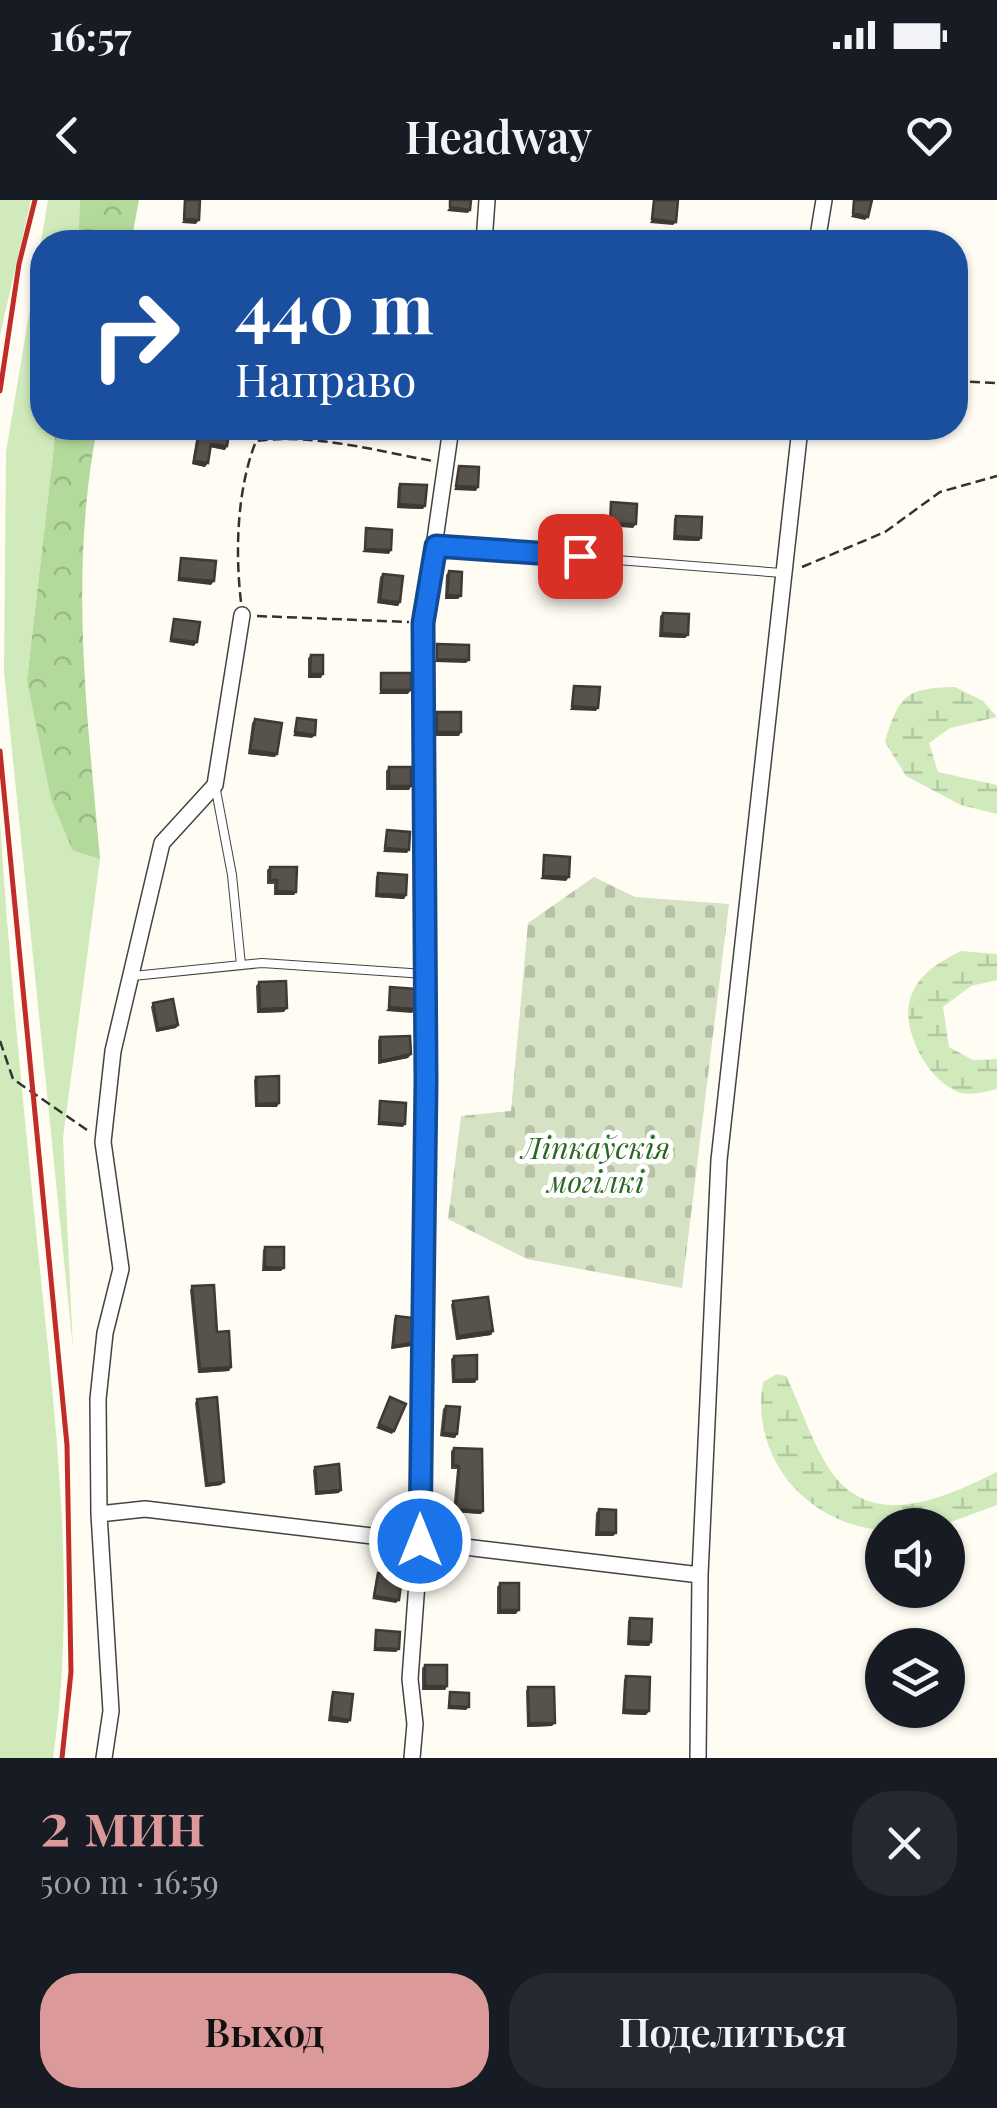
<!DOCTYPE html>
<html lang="ru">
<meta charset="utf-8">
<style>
body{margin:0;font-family:"Playfair Display",serif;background:#242831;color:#f1f3f6;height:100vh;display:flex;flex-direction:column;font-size:38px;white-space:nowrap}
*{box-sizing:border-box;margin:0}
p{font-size:32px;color:#9ea1a6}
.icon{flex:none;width:55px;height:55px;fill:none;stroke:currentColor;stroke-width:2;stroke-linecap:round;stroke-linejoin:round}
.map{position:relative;height:1558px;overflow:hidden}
.drawer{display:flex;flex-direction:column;background:#171b24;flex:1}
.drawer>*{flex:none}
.top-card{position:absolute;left:30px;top:30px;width:938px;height:210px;border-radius:40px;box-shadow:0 2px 8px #0004;background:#1a4fa0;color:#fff;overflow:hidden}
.buttons{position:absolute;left:865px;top:1308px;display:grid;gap:20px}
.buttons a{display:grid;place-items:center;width:100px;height:100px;border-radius:50%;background:#171b24;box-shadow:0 2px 8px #0004;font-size:50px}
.pin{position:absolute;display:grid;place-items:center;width:85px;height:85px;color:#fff;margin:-42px;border-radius:20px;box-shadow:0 5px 15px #0006}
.me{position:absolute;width:110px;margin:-55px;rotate:0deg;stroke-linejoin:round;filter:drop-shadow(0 0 8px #0008)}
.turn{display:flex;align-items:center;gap:35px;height:210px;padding:0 40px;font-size:45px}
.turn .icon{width:130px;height:130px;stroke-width:2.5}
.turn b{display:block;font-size:70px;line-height:85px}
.round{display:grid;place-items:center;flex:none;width:105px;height:105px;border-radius:40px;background:#242831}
.summary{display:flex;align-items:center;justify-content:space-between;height:170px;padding:0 40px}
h1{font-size:60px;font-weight:600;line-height:75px;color:#db9999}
.action{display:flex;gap:20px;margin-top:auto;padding:20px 40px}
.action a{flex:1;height:115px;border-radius:40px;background:#db9999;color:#111;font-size:40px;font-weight:600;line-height:115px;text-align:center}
.action a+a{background:#242831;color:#f1f3f6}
.status{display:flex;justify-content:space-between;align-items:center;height:70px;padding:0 50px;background:#171b24;direction:ltr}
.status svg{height:28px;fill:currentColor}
header{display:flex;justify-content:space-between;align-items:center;height:130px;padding:0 40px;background:#171b24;font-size:45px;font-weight:600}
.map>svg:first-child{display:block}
.grass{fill:#d0eabc}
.forest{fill:url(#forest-crowns)}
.wetland{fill:url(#wetland-marsh)}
.cemetery{fill:url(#cemetery-stones)}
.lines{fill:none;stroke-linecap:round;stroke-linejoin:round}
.service-casing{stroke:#434343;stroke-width:10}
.minor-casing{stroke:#434343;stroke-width:18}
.path{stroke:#323232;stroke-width:2.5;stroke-dasharray:10 5;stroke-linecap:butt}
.service{stroke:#fff;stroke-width:8}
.minor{stroke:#fff;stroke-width:15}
.rail{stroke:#c02c28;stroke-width:5}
.wall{fill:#4c4741}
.shaded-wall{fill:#3e3935}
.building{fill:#58524c;stroke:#3e3935;stroke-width:2.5}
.route-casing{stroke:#114b97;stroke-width:25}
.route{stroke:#1a73e8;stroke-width:18}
.labels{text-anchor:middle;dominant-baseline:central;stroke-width:10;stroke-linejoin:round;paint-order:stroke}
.park-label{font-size:30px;font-style:italic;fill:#296820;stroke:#fff}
</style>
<div class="status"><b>16:57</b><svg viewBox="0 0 49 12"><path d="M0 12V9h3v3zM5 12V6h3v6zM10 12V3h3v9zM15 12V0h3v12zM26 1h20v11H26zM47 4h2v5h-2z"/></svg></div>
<header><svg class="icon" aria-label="back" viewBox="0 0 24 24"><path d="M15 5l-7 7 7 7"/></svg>Headway<svg class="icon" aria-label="heart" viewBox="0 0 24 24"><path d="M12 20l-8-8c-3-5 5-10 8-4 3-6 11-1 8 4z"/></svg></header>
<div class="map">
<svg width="997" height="1558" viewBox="0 0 997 1558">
<defs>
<pattern id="forest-crowns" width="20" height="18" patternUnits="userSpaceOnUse" patternTransform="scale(2.5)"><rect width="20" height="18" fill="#b3da9b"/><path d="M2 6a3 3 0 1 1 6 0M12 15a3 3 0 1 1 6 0" fill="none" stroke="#99ba84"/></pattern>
<pattern id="wetland-marsh" width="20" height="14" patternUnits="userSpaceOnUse" patternTransform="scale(2.5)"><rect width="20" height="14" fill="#d0eabc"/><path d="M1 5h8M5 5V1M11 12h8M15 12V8" fill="none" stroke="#b2c8a1"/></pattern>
<pattern id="cemetery-stones" width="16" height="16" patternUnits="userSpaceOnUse" patternTransform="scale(2.5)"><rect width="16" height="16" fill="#d5e2c3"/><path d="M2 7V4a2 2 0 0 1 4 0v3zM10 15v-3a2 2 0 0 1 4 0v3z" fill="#b6c1a6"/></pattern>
</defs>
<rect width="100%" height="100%" fill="#fffdf3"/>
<!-- grass -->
<path class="grass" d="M0,0H31L0,135Z
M48,0H80L78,42H42V228H56L27,480L73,651L100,659L63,938L73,1149L4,472L6,252Z
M0,621C10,778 26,933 42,1089C58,1245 76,1402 53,1558H0Z"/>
<!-- forest -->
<path class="forest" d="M80,0H139L131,42H78Z
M56,228H97C69,376 87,510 100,659L73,651L51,599L27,480Z"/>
<!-- wetland -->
<path class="wetland" d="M955,487L983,501L997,517L950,528L929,543L938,572L997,585V614L961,605L906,576L885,542C899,495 906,488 955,487Z
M961,751L997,754V780L971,786L943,807L949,847L973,860L997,859V889C986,892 969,896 958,892C927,880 901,829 910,799C918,774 939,762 961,751Z
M777,1174L786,1176C800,1204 809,1235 825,1262C867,1335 941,1299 997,1272V1305L943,1325H882V1330C807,1324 750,1258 763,1182Z"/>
<!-- cemetery -->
<path class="cemetery" d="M594,677L635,697L729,704L682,1088L527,1059L448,1019L461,916L511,911L528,723Z"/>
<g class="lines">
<!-- service casing -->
<g class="service-casing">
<path id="service" d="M437,346L782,373
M215,585L232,675L241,765
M133,776L262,763L425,774"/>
</g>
<!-- minor casing -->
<g class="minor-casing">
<path id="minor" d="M484,42L487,0
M817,42L824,0
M99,1314L145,1309L700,1375
M104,1558L111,1511L99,1314L98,1199L105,1133L121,1069L103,942L113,851L162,643L215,585L242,415
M412,1558L415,1524L410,1479L420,1341L426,881L423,423L451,228
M698,1558L700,1375L719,960L800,228"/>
</g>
<!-- path -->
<path class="path" d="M955,181L997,183
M802,367L885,332L940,292L997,276
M241,402C235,351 237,289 256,241C314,233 376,251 433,261
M257,416L409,422
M0,841L13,879L90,932"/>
<!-- service -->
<use href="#service" class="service"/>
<!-- minor -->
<use href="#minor" class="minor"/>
<!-- rail -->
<path class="rail" d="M0,191L19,64L35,0
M0,551L67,1245L71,1472L62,1558"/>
</g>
<!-- wall -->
<path class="wall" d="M198,228H230L227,246L225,250L211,247L205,267L192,264Z
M400,284L423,309L397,308L398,287Z
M676,316L701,338L699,341L673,340L674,319Z
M449,371L458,399H445L446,375Z
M383,374L400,402L398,406L377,403L380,377Z
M663,413L688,435L685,438L659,437L660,416Z
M311,455L321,478H308V458Z
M437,512L459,536H435V515Z
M255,519L275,557L248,554L252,523Z
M389,567L411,586L409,590H386V571Z
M270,667L296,692L294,695H274V684H267V670Z
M378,673L406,695L404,699L375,697L376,677Z
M259,782L284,812L257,813L256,786Z
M153,803L178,825L176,828L156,832L151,807Z
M380,837L411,854L408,858L378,864V840Z
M256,877L277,907H255L254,880Z
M265,1047L281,1071H262L263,1050Z
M192,1086L217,1132L231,1167L229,1171L198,1173L190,1090Z
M453,1101L493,1131L491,1135L456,1140L451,1105Z
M396,1116L413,1143L411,1146L391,1149L394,1119Z
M454,1156L475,1183H452L451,1159Z
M197,1199L221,1285L205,1287L195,1203Z
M446,1206L457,1234L455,1238L440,1236L443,1209Z
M454,1248L483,1311L481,1314L453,1312L457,1269H451V1251Z
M315,1267L339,1293L315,1295L313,1270Z
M599,1309L616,1333L613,1336H595L596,1313Z
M500,1383L516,1414H497V1387Z
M630,1418L651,1442L649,1446L627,1445L628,1421Z
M425,1465L447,1486L445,1490H422V1468Z
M626,1476L649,1511L646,1515L622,1514L624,1480Z
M528,1487L552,1526L527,1527L526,1491Z
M333,1492L348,1523L328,1521L331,1496Z"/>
<!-- shaded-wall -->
<path class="shaded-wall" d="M450,7L470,10L468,13L447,11Z
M853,13L868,17L865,20L851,17Z
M184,19L199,20L196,24L182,23Z
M652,19L676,22L673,25L650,23Z
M488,231L521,233L518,237L486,234Z
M211,244L227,246L225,250L209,247Z
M194,261L208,263L205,267L192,264Z
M456,286L478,287L476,291L454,290Z
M399,304L425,306L423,309L397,308Z
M610,323L636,324L633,328L607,326Z
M675,336L701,338L699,341L673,340Z
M365,349L391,350L389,354L362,352Z
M179,378L214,381L211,385L177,381Z
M447,395L461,396L458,399H445Z
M380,400L400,402L398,406L377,403Z
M662,433L688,435L685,438L659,437Z
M171,439L197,442L194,446L169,442Z
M437,459L469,460L466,463L434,462Z
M310,474H323L321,478H308Z
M381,490H411L408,494H379Z
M572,506L598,508L596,511L570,510Z
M295,532L315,535L312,538L293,536Z
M437,532H461L459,536H435Z
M250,550L277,554L275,557L248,554Z
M389,586H411L409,590H386Z
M385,648L409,650L407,653L383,652Z
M543,676L569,677L566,681L540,679Z
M277,691L296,692L294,695H274Z
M377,694L406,695L404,699L375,697Z
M389,807L415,809L412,813L386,811Z
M287,808L284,812L257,813L260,809Z
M178,825L176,828L156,832L158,829Z
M411,854L408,858L378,864L381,861Z
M279,903L277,907H255L257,904Z
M379,922L405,924L403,927L377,925Z
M265,1067L284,1068L281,1071H262Z
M493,1131L491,1135L456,1140L458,1136Z
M413,1143L411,1146L391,1149L393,1146Z
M231,1167L229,1171L198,1173L200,1169Z
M477,1179L475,1183H452L454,1180Z
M379,1224L394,1231L392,1234L376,1228Z
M443,1233L457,1234L455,1238L440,1236Z
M224,1282L221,1285L205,1287L207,1284Z
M341,1290L339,1293L315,1295L317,1292Z
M456,1309L483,1311L481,1314L453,1312Z
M598,1332L616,1333L613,1336H595Z
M374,1396L399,1400L396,1403L372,1399Z
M500,1410H519L516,1414H497Z
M629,1441L651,1442L649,1446L627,1445Z
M375,1448L399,1449L396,1452L373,1451Z
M425,1486H447L445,1490H422Z
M449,1506L469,1507L466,1510L447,1509Z
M624,1510L649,1511L646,1515L622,1514Z
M331,1517L350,1520L348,1523L328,1521Z
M529,1523H555L552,1526L527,1527Z"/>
<!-- building -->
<path class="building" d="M185,0H200L199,20L184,19Z
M450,0H471L470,10L450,7Z
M654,0H678L676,22L652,19Z
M854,0H872L868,17L853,13Z
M200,228H230L227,246L211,244L208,263L194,261Z
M488,228H521V233L488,231Z
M459,266L479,267L478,287L456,286Z
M400,284L427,285L425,306L399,304Z
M611,302L637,304L636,324L610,323Z
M676,316L702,317L701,338L675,336Z
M366,328L392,330L391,350L365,349Z
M181,358L216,361L214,381L179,378Z
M449,371L462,372L461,396L447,395Z
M383,374L403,376L400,402L380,400Z
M663,413L689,414L688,435L662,433Z
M174,419L200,422L197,442L171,439Z
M437,444L469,445V460L437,459Z
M311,455H323V474H310Z
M381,473H411V490H381Z
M574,486L600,487L598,508L572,506Z
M437,512H461V532H437Z
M297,518L316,520L315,535L295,532Z
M255,519L282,523L277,554L250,550Z
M389,567H411V586H389Z
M387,630L410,632L409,650L385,648Z
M544,655L570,657L569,677L543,676Z
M270,667H297L296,692L277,691V680H270Z
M378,673L407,675L406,695L377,694Z
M286,781L287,808L260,809L259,782Z
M390,787L416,789L415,809L389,807Z
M173,799L178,825L158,829L153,803Z
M410,836L411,854L381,861L380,837Z
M279,876V903L257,904L256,877Z
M380,901L406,903L405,924L379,922Z
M265,1047H284V1068L265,1067Z
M214,1085L217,1132L229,1131L231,1167L200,1169L192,1086Z
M488,1097L493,1131L458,1136L453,1101Z
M396,1116L414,1118L413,1143L393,1146Z
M477,1155V1179L454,1180V1156Z
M217,1197L224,1282L207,1284L197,1199Z
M390,1197L406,1204L394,1231L379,1224Z
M446,1206L460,1207L457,1234L443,1233Z
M454,1248L482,1249L483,1311L456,1309L459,1266L453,1265Z
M339,1264L341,1290L317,1292L315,1267Z
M599,1309L616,1310V1333L598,1332Z
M378,1373L402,1377L399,1400L374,1396Z
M500,1383H519V1410H500Z
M630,1418L652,1419L651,1442L629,1441Z
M376,1430L400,1432L399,1449L375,1448Z
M425,1465H447V1486H425Z
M626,1476L650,1477L649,1511L624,1510Z
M528,1487H554L555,1523H529Z
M333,1492L353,1494L350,1520L331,1517Z
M450,1492L469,1493V1507L449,1506Z"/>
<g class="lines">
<!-- route casing -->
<g class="route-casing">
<path id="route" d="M420,1341L426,881L423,423L436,346L580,356"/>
</g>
<!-- route -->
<use href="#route" class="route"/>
</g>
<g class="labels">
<!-- park labels -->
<g class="park-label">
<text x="596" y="947">Ліпкаўскія<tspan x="596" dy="34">могілкі</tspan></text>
</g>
</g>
</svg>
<div class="buttons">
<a><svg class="icon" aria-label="sound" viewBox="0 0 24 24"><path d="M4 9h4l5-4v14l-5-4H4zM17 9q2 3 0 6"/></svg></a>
<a><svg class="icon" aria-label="layers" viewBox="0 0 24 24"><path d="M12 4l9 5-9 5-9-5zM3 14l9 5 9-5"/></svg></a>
</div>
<div class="pin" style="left:580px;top:356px;background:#d93025"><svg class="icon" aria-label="arrive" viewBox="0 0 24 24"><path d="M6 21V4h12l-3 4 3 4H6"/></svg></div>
<svg class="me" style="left:420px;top:1341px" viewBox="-20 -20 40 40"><circle r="17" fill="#1a73e8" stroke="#fff" stroke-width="3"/><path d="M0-11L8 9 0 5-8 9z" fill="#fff"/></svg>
<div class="top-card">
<div class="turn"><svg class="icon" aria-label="right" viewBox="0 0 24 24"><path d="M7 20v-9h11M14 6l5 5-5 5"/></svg><div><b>440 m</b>Направо</div></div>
</div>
</div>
<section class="drawer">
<div class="summary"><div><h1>2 мин</h1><p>500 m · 16:59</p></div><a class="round"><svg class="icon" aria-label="close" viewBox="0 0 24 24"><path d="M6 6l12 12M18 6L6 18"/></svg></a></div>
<div class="action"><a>Выход</a><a>Поделиться</a></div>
</section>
